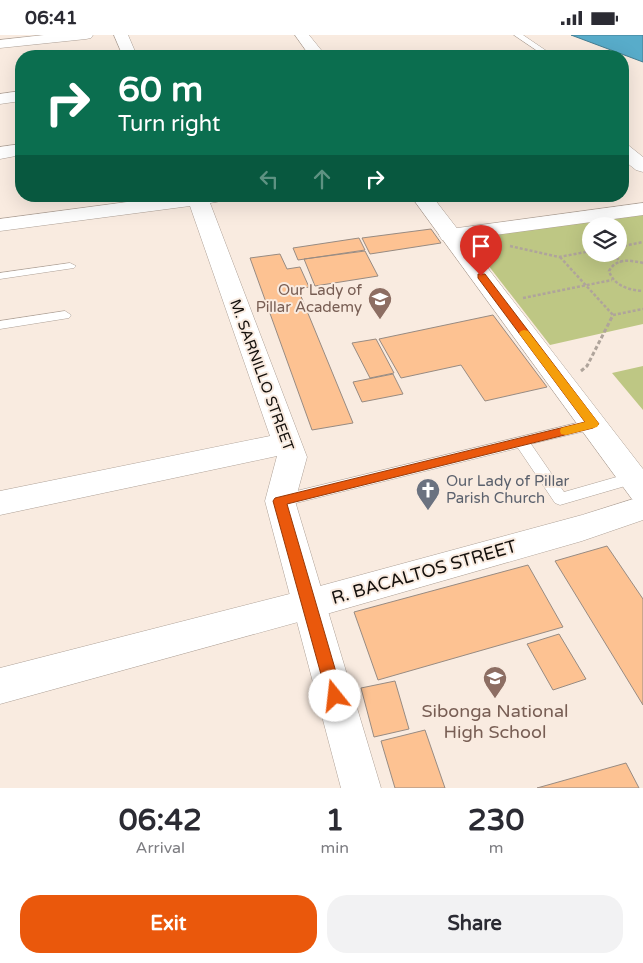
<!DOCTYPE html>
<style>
body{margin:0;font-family:"Varela Round",sans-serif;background:#f2f2f3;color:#2b2b33;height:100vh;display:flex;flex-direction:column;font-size:19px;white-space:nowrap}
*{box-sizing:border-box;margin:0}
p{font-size:16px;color:#7c7c81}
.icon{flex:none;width:28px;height:28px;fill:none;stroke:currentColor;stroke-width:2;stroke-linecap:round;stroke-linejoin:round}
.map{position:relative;height:753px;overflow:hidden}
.sheet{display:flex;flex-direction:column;background:#fff;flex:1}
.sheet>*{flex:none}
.top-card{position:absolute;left:15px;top:15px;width:614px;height:152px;border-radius:20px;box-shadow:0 5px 20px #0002;background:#0b6e4f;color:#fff;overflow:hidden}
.controls{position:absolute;left:582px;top:182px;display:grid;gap:10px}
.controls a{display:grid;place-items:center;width:45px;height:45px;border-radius:50%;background:#fff;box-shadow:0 5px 20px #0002;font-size:25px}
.pin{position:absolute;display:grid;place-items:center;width:42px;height:42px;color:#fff;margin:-51px -21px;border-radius:50% 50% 50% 0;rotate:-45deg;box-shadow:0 0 5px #0007}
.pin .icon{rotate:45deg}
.me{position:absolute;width:55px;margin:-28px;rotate:344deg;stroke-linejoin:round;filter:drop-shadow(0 0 4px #0008)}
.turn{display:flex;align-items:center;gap:18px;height:105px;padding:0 20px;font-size:22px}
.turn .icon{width:65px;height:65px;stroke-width:2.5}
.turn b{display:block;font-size:35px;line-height:42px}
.lanes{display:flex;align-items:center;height:48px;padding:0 20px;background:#0003;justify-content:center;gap:25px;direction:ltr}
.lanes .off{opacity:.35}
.eta{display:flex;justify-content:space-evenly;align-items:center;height:85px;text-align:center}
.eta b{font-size:30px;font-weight:700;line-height:35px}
.cta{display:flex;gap:10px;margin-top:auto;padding:10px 20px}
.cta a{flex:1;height:58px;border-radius:20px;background:#ea580c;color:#fff;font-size:20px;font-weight:700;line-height:58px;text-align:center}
.cta a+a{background:#f2f2f3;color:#2b2b33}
.status{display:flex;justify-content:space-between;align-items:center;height:35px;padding:0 25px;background:#fff;direction:ltr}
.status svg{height:14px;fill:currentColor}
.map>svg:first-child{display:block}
.green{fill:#bec784;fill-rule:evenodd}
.water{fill:#58acca;stroke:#447d91}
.building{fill:#fdc292;stroke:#988b82}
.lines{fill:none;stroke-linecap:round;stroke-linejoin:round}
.service-casing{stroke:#aea197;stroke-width:1}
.minor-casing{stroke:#aea197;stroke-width:1}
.tertiary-casing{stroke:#aea197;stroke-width:1}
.trunk-casing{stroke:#aea197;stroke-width:1}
.path-far1{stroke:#afa49b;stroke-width:2.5;stroke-dasharray:3 2;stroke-linecap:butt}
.path{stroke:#afa49b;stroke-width:3;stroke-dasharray:4 2.5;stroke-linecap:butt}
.service{fill:#fff;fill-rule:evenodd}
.minor{fill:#fff;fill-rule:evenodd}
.tertiary{fill:#fff;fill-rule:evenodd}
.trunk{fill:#fff;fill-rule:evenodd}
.route{fill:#ea580c;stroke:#983908}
.slow{fill:#f59e0b}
.labels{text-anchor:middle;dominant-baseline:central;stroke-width:4;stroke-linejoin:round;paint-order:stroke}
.education-label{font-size:15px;fill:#785e54;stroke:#f9ebe0;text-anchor:end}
.street-label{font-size:15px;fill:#14100c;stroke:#f9ebe0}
.worship-label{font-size:15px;fill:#5b616d;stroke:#f9ebe0;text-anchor:start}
.near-street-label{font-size:18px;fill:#14100c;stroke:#f9ebe0}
.near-education-label{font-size:18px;fill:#785e54;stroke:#f9ebe0}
</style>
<div class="status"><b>06:41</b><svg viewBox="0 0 49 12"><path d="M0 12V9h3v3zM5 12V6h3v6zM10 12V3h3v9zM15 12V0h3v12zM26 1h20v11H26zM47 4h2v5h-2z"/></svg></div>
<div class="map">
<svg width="643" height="753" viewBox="0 0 643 753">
<rect width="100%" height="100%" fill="#f9ebe0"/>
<!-- green -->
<path class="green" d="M643,180V289L550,310L467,203ZM591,191H619V219H591Z
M643,331V375L612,338Z"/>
<!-- water -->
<path class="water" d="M571,0H643V27Z"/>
<!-- building -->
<path class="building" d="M431,194L441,208L370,219L362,203Z
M359,203L365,215L298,225L293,213Z
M365,216L378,241L315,251L304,224Z
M280,219L287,234L300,232L309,252L298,254L353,388L312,395L250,223Z
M493,280L547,352L485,366L461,330L401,343L379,304Z
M376,304L394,338L370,343L352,308Z
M393,339L403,359L362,367L353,347Z
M607,511L643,564V670L555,526Z
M528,530L563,592L378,645L354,577Z
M559,599L586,644L553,655L527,609Z
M395,646L409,694L374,702L361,653Z
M425,695L445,753H395L381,706Z
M626,728L639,753H537Z"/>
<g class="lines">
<!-- service casing -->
<g class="service-casing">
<path id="service" d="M514,0H523L554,21H545Z
M70,228L76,231L74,233L0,244V238Z
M65,276L71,280L69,283L0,294V286Z
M593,384L598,385L600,389L598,393L531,409L564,457L634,437L639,439L641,443L639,447L560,470L555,468L518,413L280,472L275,470L272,466L275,462L280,460Z"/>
</g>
<!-- minor casing -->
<g class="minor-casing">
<path id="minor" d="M44,0H93L91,3L86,4L0,13V5Z
M114,0H128L137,21H123Z
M21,56V66L0,69V59Z
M21,109V120L0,124V112Z
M622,109L628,110L643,122V137L636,135L622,124Z
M172,161H230L227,165L210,168L307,422L295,466L381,753H341L265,466L277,421L0,480V456L270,401L190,171L0,196V184Z
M643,168V180L450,206L442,205L439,200L442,195L450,194Z"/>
</g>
<!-- tertiary casing -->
<g class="tertiary-casing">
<path id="tertiary" d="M643,461V485L582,506L309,584L0,669V633L309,554L582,480Z"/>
</g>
<!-- trunk casing -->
<g class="trunk-casing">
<path id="trunk" d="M295,0H309L326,21H310Z
M411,161H432L643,434V468L632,464Z"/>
</g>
<!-- path-far1 -->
<path class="path-far1" d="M510,211L559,222L591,216
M619,212L643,207
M613,219L621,227
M560,222L613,280
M643,228C630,225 616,223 609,236C614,251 629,255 643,256
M523,263L612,245
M613,280L643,274"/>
<!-- path -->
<path class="path" d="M581,336L587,331L613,280"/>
<!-- service -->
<use href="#service" class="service"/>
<!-- minor -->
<use href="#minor" class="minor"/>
<!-- tertiary -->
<use href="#tertiary" class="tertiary"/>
<!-- trunk -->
<use href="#trunk" class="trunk"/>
</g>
<!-- route -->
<path class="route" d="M478,239H485L599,389L593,393L287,469L343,661L340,666L335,669L329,666L327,661L273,466L275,463L585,387L478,243Z"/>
<!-- slow -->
<path class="slow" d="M524,295L528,296L597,386L599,389L597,392L566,400L561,399L560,396L561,393L585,387L521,301L519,298L521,296Z"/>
<!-- icons -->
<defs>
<g id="school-pin" transform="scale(1.25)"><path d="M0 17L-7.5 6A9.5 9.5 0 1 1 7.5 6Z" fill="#8d6e63" stroke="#f9ebe0"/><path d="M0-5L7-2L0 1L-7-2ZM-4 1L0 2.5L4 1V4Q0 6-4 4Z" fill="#fff"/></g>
<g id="church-pin" transform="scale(1.25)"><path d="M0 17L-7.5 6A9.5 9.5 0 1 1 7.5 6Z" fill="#6b7280" stroke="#f9ebe0"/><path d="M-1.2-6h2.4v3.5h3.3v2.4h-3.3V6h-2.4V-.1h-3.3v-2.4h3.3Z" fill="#fff"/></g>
</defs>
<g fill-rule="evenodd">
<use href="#school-pin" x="380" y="264"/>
<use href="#church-pin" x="428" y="455"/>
<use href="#school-pin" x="495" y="643"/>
</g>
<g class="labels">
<!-- education labels -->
<g class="education-label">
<text x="362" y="255">Our Lady of<tspan x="362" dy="17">Pillar Academy</tspan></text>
</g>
<!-- street labels -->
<g class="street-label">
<text transform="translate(262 340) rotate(70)">M. SARNILLO STREET</text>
</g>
<!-- worship labels -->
<g class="worship-label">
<text x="446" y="446">Our Lady of Pillar<tspan x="446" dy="17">Parish Church</tspan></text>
</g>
<!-- near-street labels -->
<g class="near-street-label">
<text transform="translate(424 537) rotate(-16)">R. BACALTOS STREET</text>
</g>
<!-- near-education labels -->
<g class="near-education-label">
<text x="495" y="676">Sibonga National<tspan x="495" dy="21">High School</tspan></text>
</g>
</g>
</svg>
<div class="controls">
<a><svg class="icon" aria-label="layers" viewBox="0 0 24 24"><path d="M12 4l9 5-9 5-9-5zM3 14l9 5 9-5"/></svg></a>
</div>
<div class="pin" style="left:481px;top:241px;background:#d93025"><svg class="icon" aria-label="arrive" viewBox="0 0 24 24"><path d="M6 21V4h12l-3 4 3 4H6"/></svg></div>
<svg class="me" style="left:335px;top:661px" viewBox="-20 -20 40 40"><circle r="19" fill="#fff"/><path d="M0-13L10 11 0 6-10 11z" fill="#ea580c"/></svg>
<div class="top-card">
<div class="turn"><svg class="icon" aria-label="right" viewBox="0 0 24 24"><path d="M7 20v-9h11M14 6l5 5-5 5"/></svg><div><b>60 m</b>Turn right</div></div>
<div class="lanes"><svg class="icon off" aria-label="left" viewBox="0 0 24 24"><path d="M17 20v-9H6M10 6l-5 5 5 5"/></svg><svg class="icon off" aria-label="ahead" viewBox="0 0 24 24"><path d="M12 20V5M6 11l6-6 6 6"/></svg><svg class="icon" aria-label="right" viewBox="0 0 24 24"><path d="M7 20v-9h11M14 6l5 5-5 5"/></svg></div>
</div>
</div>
<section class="sheet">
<div class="eta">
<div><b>06:42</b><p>Arrival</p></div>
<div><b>1</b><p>min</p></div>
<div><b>230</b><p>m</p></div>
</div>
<div class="cta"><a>Exit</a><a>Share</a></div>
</section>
